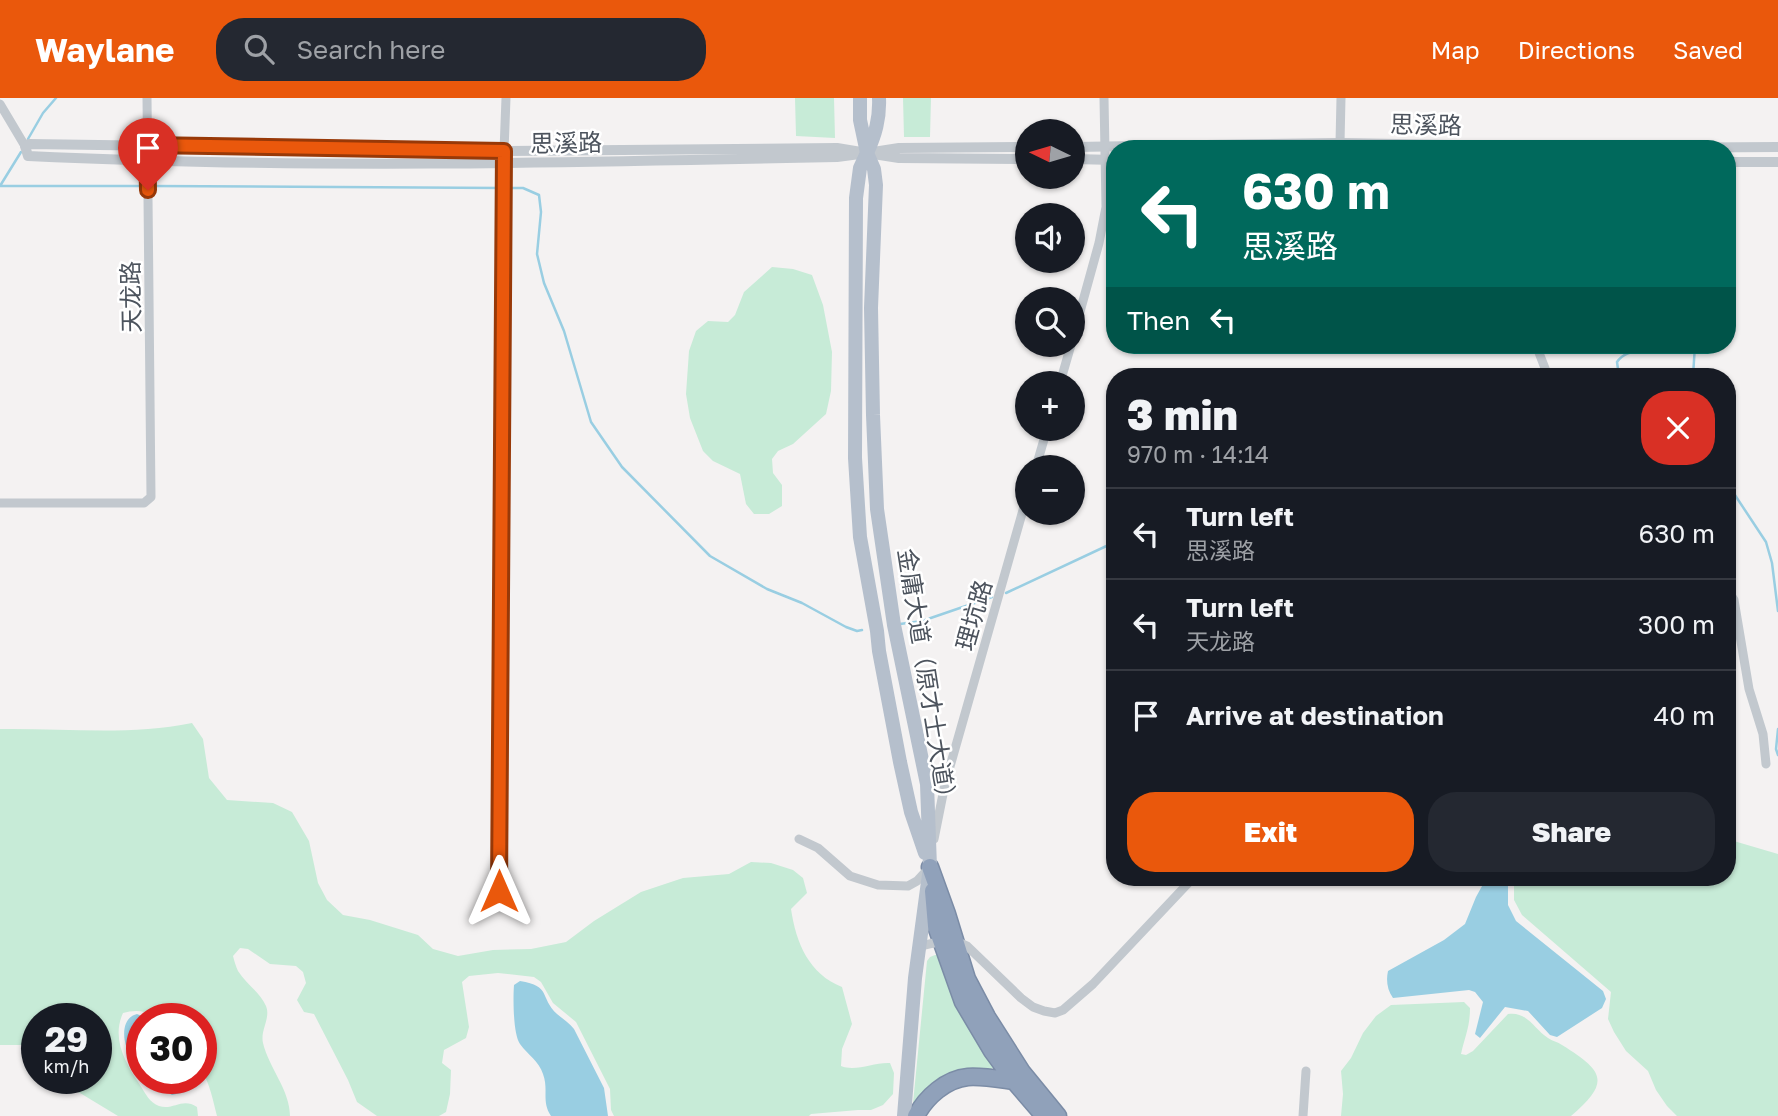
<!DOCTYPE html>
<meta charset="utf-8">
<style>
body{margin:0;font-family:"Golos Text","Noto Sans SC",sans-serif;background:#242831;color:#f1f3f6;height:100vh;display:flex;flex-direction:column;font-size:26px;white-space:nowrap}
*{box-sizing:border-box;margin:0}
p{font-size:23px;color:#9ea1a6}
.icon{flex:none;width:38px;height:38px;fill:none;stroke:currentColor;stroke-width:2;stroke-linecap:round;stroke-linejoin:round}
.map{position:relative;flex:1;overflow:hidden}
.panel{position:absolute;left:1106px;top:270px;width:630px;height:518px;display:flex;flex-direction:column;background:#171b24;border-radius:28px;box-shadow:0 2px 5px #0004}
.panel>*{flex:none}
.banner{position:absolute;left:1106px;top:42px;width:630px;height:214px;border-radius:28px;box-shadow:0 2px 5px #0004;background:#00695c;color:#fff;overflow:hidden}
.needle{width:46px;rotate:275deg}
.controls{position:absolute;left:1015px;top:21px;display:grid;gap:14px}
.controls a{display:grid;place-items:center;width:70px;height:70px;border-radius:50%;background:#171b24;box-shadow:0 2px 5px #0004;font-size:35px}
.speed{position:absolute;left:21px;top:905px;display:flex;gap:14px;font-size:35px;font-weight:700;text-align:center}
.speed>*{display:grid;place-content:center;width:91px;height:91px;border-radius:50%;background:#171b24;box-shadow:0 2px 5px #0004;line-height:1}
.speed small{font-size:18px;font-weight:400}
.speed .limit{border:10px solid #d22;background:#fff;color:#111}
.pin{position:absolute;display:grid;place-items:center;width:60px;height:60px;color:#fff;margin:-72px -30px;border-radius:50% 50% 50% 0;rotate:-45deg;box-shadow:0 0 7px #0007}
.pin .icon{rotate:45deg}
.me{position:absolute;width:77px;margin:-38px;rotate:0deg;stroke-linejoin:round;filter:drop-shadow(0 0 5px #0008)}
.turn{display:flex;align-items:center;gap:24px;height:147px;padding:0 21px;font-size:32px}
.turn .icon{width:91px;height:91px;stroke-width:2.5}
.turn b{display:block;font-size:49px;line-height:60px}
.then{display:flex;align-items:center;height:66px;padding:0 21px;background:#0003;gap:14px;font-size:26px}
.round{display:grid;place-items:center;flex:none;width:74px;height:74px;border-radius:28px;background:#242831}
.head{display:flex;align-items:center;justify-content:space-between;height:119px;padding:0 21px}
h1{font-size:42px;font-weight:800;line-height:52px}
.primary-button{display:flex;gap:14px;margin-top:auto;padding:14px 21px}
.primary-button a{flex:1;height:80px;border-radius:28px;background:#ea580c;color:#fff;font-size:28px;font-weight:800;line-height:80px;text-align:center}
.primary-button a+a{background:#242831;color:#f1f3f6}
ul{padding:0;list-style:none}
li{display:flex;align-items:center;gap:21px;height:91px;padding:0 21px;border-top:2px solid #363941}
li div{flex:1}
li b{display:block;font-size:26px}
li em{font-style:normal}
header{display:flex;align-items:center;gap:42px;box-sizing:border-box;height:98px;padding:0 35px;background:#ea580c;color:#fff}
header strong{font-size:33px}
nav{display:flex;gap:38px;margin-inline-start:auto;font-size:24px}
.search{width:490px;height:63px;background:#242831;display:flex;align-items:center;gap:18px;box-sizing:border-box;padding:0 24px;border-radius:28px;color:#9ea1a6;font-size:26px}
.map>svg:first-child{display:block}
.green{fill:#c7ebd7}
.water{fill:#99cee2}
.lines{fill:none;stroke-linecap:round;stroke-linejoin:round}
.stream{stroke:#99cee2;stroke-width:2.5}
.motorway-casing{stroke:#7b8ca6;stroke-width:19}
.minor{stroke:#c2c8ce;stroke-width:9}
.tertiary{stroke:#c2c8ce;stroke-width:10}
.primary{stroke:#b5bfcc;stroke-width:14}
.motorway{stroke:#90a1ba;stroke-width:16}
.route-casing{stroke:#983908;stroke-width:18}
.route{stroke:#ea580c;stroke-width:12}
.labels{text-anchor:middle;dominant-baseline:central;stroke-width:5;stroke-linejoin:round;paint-order:stroke}
.street-label{font-size:24px;fill:#4c535d;stroke:#fff}
</style>
<header>
<strong>Waylane</strong>
<div class="search"><svg class="icon" aria-label="search" viewBox="0 0 24 24"><circle cx="10" cy="10" r="6"/><path d="M15 15l6 6"/></svg>Search here</div>
<nav><a>Map</a><a>Directions</a><a>Saved</a></nav>
</header>
<div class="map">
<svg width="1778" height="1018" viewBox="0 0 1778 1018">
<rect width="100%" height="100%" fill="#f4f2f2"/>
<!-- green -->
<path class="green" d="M795,0H834L835,40L796,38Z
M903,0H931L930,39H904Z
M772,169L793,171L812,177L823,207L832,254L831,293L826,316L793,346L778,353L772,361L773,375L782,387V408L769,416H754L746,406L740,376L713,363L703,353L690,320L686,296L689,253L696,233L708,223L728,224L735,217L744,194Z
M192,625L203,641L209,680L227,702L273,705L292,714L309,743L318,785L327,802L343,817L370,822L418,837L433,851L458,858L493,852L531,851L566,844L594,823L641,794L683,780L729,776L751,764L771,765L793,772L803,780L807,795L791,811C796,845 809,876 842,889L852,926L842,951L841,968C856,974 874,964 890,965L894,975L893,996L883,1007L871,1012H858L811,1016L809,1018H614L611,1012L610,991L576,924L553,905L541,884L534,879L498,875L469,878L462,884L469,929L466,940L444,952L442,965L451,972L450,996L446,1014L439,1018H377L357,1004L348,982L314,916L304,914L297,902L306,885L303,874L296,868L270,866L248,851L240,850L233,858C234,862 236,869 238,873C246,886 260,894 266,908C271,920 260,932 263,945C269,970 290,992 290,1018H217C213,1003 210,985 201,972V920H154L153,917C143,912 133,912 123,915C111,941 126,966 140,987C145,995 150,1005 159,1008C173,1013 182,999 197,1009L198,1018H118L80,995L59,987L51,980H96V920H37V950L22,947H0V631C64,630 129,638 192,625Z
M1727,741L1778,756V1018H1677L1667,1008L1656,992L1648,973L1626,953L1614,934L1608,921L1611,894L1522,817L1514,802V779H1727Z
M935,857H939L993,965V970C986,974 979,973 971,973C940,973 933,984 914,1005H913L927,863L930,859Z
M1464,904L1470,910C1470,929 1465,938 1461,956L1466,957L1473,953L1508,916C1527,913 1534,931 1548,940C1552,943 1558,944 1562,947C1604,973 1611,984 1571,1018H1341L1343,996L1341,973L1351,960L1363,935L1376,918L1391,907Z"/>
<!-- water -->
<path class="water" d="M1487,779H1508V807L1516,823L1603,893L1606,901L1602,910L1557,939L1550,937L1528,913L1505,909L1480,940L1475,936L1483,904L1475,894L1469,892L1393,900C1387,892 1386,882 1388,873L1444,842L1465,826L1476,799Z
M520,883C552,888 539,899 557,916C563,921 569,925 574,931L604,990L608,1018H551C541,1003 549,992 543,976C539,963 528,957 520,946C513,936 513,900 514,887Z
M137,916L146,920H142V968C139,965 135,963 133,960C122,949 119,920 137,916Z
M153,980H198V983L185,994L172,997L163,991Z"/>
<g class="lines">
<!-- stream -->
<path class="stream" d="M28,41L43,15L56,0
M0,88H144
M0,88L21,54
M151,88L501,90
M508,90H523L539,97L541,114L537,156L544,185L564,233L591,324L622,369L710,458L767,491L802,505L846,529L857,533L862,532
M1619,278L1617,264C1627,249 1645,256 1658,247
M1693,278L1695,247
M1727,385L1766,444L1772,465L1778,513
M1006,495L1115,444
M900,526L922,523L992,499
M1778,631L1776,651L1778,657"/>
<!-- motorway casing -->
<g class="motorway-casing">
<path id="motorway" d="M930,769L947,816L967,881L987,919L1022,974L1058,1018
M933,793L936,828L963,904L992,953L1014,983L1044,1018
M916,1018C926,999 946,981 968,979C983,978 999,981 1014,983"/>
</g>
<!-- minor -->
<path class="minor" d="M0,6L25,48
M1340,45L1341,0
M1073,239L1099,145L1106,109L1104,0
M1536,247L1548,278
M1060,285L1071,247
M1036,369L1047,331
M0,405H144L151,399L147,0
M1727,491L1734,502L1749,591L1763,636L1766,666
M799,741L818,750L850,778L878,787L908,788L917,783L928,771
M934,741L945,686L1027,398
M499,793L504,53L506,0
M920,848C939,844 949,839 967,848L1021,900L1033,909L1044,913L1055,915L1063,912L1093,886L1194,779
M1303,1018L1306,973"/>
<!-- tertiary -->
<path class="tertiary" d="M1027,49L899,50L867,55L837,50L504,53L29,46L25,48L28,58C297,71 567,65 837,59L867,55L899,60L1027,61
M1073,49L1340,45L1621,50L1778,49
M1073,61L1115,62
M1727,64H1778"/>
<!-- primary -->
<path class="primary" d="M860,0V22L867,55L860,70L856,100L855,360L860,439L877,533L879,553L900,664L911,714L925,755
M879,0C880,21 875,37 867,55L874,71L876,87L871,210L873,317L877,411L894,527L927,686L930,769L915,880L904,1018"/>
<!-- motorway -->
<use href="#motorway" class="motorway"/>
</g>
<g class="lines">
<!-- route casing -->
<g class="route-casing">
<path id="route" d="M148,92L147,47L504,53L499,793"/>
</g>
<!-- route -->
<use href="#route" class="route"/>
</g>
<g class="labels">
<!-- street labels -->
<g class="street-label">
<text transform="translate(1426 26) rotate(1)">思溪路</text>
<text transform="translate(566 44) rotate(-1)">思溪路</text>
<text transform="translate(130 199) rotate(-91)">天龙路</text>
<text transform="translate(973 517) rotate(-74)">理坑路</text>
<text transform="translate(928 581) rotate(81)">金庸大道（原才士大道）</text>
</g>
</g>
</svg>
<div class="controls">
<a><svg class="needle" viewBox="-14 -14 28 28"><path d="M0-13l5 13h-10z" fill="#e53935"/><path d="M0 13l5-13h-10z" fill="#9ea1a6"/></svg></a>
<a><svg class="icon" aria-label="sound" viewBox="0 0 24 24"><path d="M4 9h4l5-4v14l-5-4H4zM17 9q2 3 0 6"/></svg></a>
<a><svg class="icon" aria-label="search" viewBox="0 0 24 24"><circle cx="10" cy="10" r="6"/><path d="M15 15l6 6"/></svg></a>
<a>+</a>
<a>−</a>
</div>
<div class="speed"><div>29<small>km/h</small></div><div class="limit">30</div></div>
<div class="pin" style="left:148px;top:92px;background:#d93025"><svg class="icon" aria-label="arrive" viewBox="0 0 24 24"><path d="M6 21V4h12l-3 4 3 4H6"/></svg></div>
<svg class="me" style="left:499px;top:793px" viewBox="-20 -20 40 40"><path d="M0-17L14 15 0 8-14 15z" fill="#ea580c" stroke="#fff" stroke-width="4"/></svg>
<div class="banner">
<div class="turn"><svg class="icon" aria-label="left" viewBox="0 0 24 24"><path d="M17 20v-9H6M10 6l-5 5 5 5"/></svg><div><b>630 m</b>思溪路</div></div>
<div class="then">Then<svg class="icon" aria-label="left" viewBox="0 0 24 24"><path d="M17 20v-9H6M10 6l-5 5 5 5"/></svg></div>
</div>
<section class="panel">
<div class="head"><div><h1>3 min</h1><p>970 m · 14:14</p></div><a class="round" style="background:#d93025;color:#fff"><svg class="icon" aria-label="close" viewBox="0 0 24 24"><path d="M6 6l12 12M18 6L6 18"/></svg></a></div>
<ul>
<li><svg class="icon" aria-label="left" viewBox="0 0 24 24"><path d="M17 20v-9H6M10 6l-5 5 5 5"/></svg><div><b>Turn left</b><p>思溪路</p></div><em>630 m</em></li>
<li><svg class="icon" aria-label="left" viewBox="0 0 24 24"><path d="M17 20v-9H6M10 6l-5 5 5 5"/></svg><div><b>Turn left</b><p>天龙路</p></div><em>300 m</em></li>
<li><svg class="icon" aria-label="arrive" viewBox="0 0 24 24"><path d="M6 21V4h12l-3 4 3 4H6"/></svg><div><b>Arrive at destination</b></div><em>40 m</em></li>
</ul>
<div class="primary-button"><a>Exit</a><a>Share</a></div>
</section>
</div>
